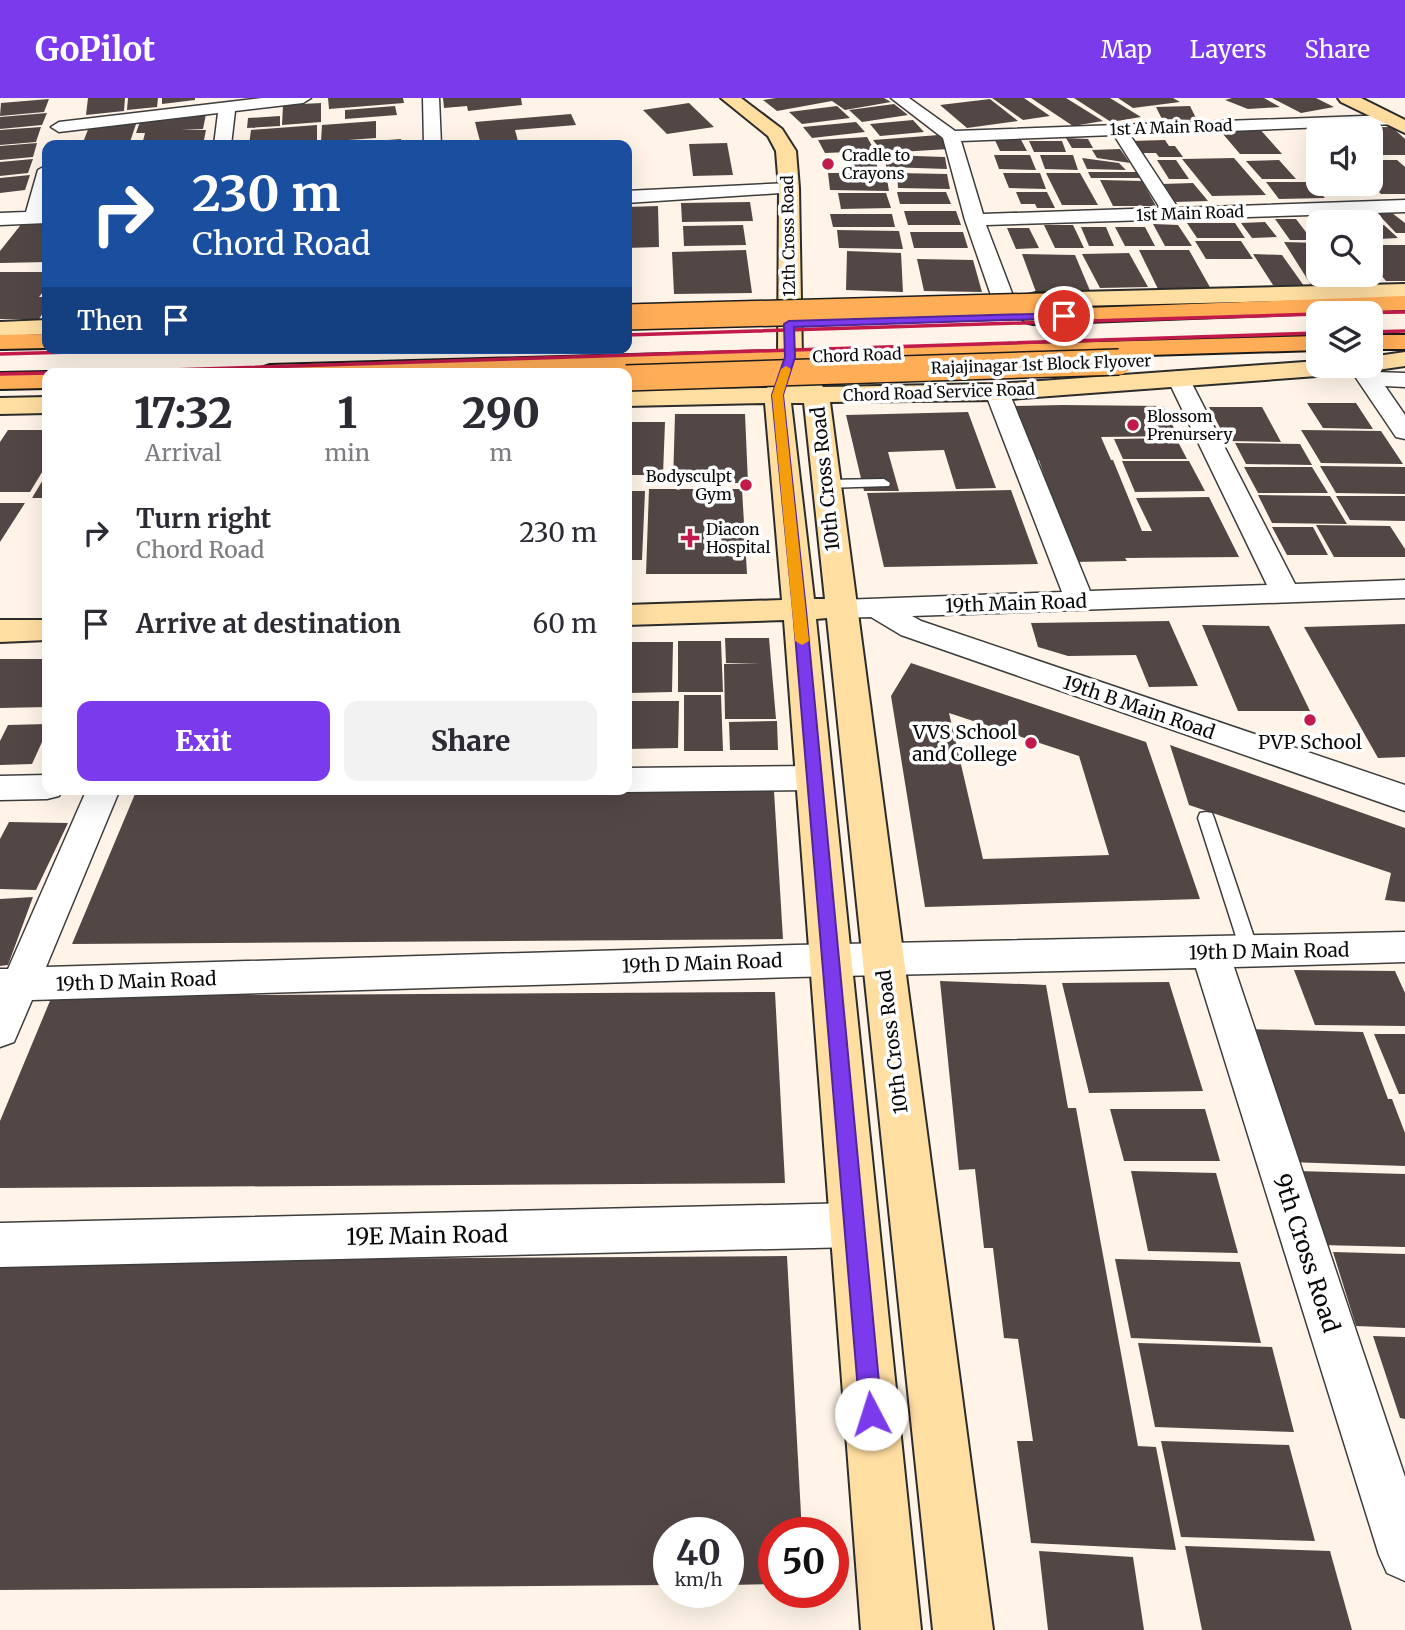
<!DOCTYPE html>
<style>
body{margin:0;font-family:Merriweather,serif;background:#f2f2f3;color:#2b2b33;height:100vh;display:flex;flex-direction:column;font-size:26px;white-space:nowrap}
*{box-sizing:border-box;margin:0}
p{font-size:23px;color:#7c7c81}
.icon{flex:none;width:38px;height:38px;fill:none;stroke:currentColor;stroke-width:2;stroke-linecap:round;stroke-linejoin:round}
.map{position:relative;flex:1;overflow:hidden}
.panel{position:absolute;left:42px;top:270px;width:590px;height:427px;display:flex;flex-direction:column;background:#fff;border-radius:14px;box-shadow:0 7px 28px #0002}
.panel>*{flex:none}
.guide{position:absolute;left:42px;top:42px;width:590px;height:214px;border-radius:14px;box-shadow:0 7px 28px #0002;background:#1a4fa0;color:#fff;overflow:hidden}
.buttons{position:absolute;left:1306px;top:21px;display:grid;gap:14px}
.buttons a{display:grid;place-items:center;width:77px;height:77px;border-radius:14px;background:#fff;box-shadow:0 7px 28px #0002;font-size:35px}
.speed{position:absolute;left:653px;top:1419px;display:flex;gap:14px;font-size:35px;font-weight:700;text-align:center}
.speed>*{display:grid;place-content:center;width:91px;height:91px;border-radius:50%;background:#fff;box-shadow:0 7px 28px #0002;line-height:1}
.speed small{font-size:18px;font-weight:400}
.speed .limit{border:10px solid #d22;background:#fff;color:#111}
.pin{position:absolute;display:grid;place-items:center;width:60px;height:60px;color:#fff;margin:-30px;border:4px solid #fff;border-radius:50%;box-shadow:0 2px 7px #0007}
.me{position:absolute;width:77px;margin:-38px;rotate:355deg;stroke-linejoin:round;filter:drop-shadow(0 0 5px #0008)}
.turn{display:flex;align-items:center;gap:24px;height:147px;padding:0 35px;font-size:32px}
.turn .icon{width:91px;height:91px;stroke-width:2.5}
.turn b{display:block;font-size:49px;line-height:60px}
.then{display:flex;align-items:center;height:66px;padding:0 35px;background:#0003;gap:14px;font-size:26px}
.eta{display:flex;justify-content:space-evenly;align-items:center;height:119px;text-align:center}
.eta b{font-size:42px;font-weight:800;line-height:49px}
.primary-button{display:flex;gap:14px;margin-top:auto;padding:14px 35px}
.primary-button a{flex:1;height:80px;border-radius:14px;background:#7c3aed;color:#fff;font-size:28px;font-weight:800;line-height:80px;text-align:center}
.primary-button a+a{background:#f2f2f3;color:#2b2b33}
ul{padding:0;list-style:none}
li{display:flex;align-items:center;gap:21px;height:91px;padding:0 35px}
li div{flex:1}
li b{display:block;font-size:26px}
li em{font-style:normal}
header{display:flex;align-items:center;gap:42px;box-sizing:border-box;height:98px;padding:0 35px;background:#7c3aed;color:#fff}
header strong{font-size:33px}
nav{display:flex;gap:38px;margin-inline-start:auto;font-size:24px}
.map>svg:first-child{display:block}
.building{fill:#534746;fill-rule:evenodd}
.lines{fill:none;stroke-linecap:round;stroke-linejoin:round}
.lane-casing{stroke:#3d3d3d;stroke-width:3}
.street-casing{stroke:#3d3d3d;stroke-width:3}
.secondary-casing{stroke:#2c2c2c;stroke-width:4}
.primary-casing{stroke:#1b1b1b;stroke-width:4}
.lane{fill:#fff;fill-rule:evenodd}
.street{fill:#fff;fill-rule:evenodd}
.secondary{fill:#ffdea2;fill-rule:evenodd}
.primary{fill:#ffad57;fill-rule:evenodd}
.rail{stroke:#c21a4b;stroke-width:3.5}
.primary-bridge-casing{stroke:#1b1b1b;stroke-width:28;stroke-linecap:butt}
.primary-bridge{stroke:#ffad57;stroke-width:25}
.route{fill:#7c3aed;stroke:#51269a;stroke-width:2}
.slow{fill:#f59e0b}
.poi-dot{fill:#c21a4b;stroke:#fff;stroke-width:2.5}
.labels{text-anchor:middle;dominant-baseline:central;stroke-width:7;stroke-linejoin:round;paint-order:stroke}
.far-street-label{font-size:16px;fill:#0a0a0a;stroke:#fff}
.far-poi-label{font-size:16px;fill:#0a0a0a;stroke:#fff;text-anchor:start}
.street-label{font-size:19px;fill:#0a0a0a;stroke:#fff}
.poi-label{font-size:19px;fill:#0a0a0a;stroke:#fff;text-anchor:end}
.near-street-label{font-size:23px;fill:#0a0a0a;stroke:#fff}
</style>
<header>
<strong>GoPilot</strong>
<nav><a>Map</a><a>Layers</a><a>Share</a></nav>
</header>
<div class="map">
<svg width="1405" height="1532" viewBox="0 0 1405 1532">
<rect width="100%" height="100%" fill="#fff4e7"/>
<!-- building -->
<path class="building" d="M88,0H125L124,13L86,17Z
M128,0H158L157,9L127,12Z
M162,0H195V2L162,6Z
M328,0H403L404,5L329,11Z
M443,0H521L522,7L468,13L467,8L444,10Z
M776,0H884L891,4L845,12L832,3L777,13L763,2Z
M992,0H1024L1050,18L1023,22Z
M1031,0H1066L1103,23L1073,28Z
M1074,0H1110L1141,19L1111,24Z
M1118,0H1173L1180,4L1133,10Z
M1232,0H1264L1280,9L1248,11L1225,2Z
M1272,0H1316L1334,9L1301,15Z
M49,1L44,14L0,18L1,5Z
M990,1L1018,23L967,30L940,7Z
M321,5V24L282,27L283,7Z
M689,5L714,29L667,36L643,12Z
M894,6L908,17L862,24L849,12Z
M395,8L397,17L345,21V12Z
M837,8L850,20L802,26L789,14Z
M1190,8L1197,22L1162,21L1156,9Z
M47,15L42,27L0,31V19Z
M206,16L203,31L181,32H206L203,47H142L145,35H136L141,21Z
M571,16L576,27L515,32L519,47H481L475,24Z
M280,18V28L247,30L248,20Z
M913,22L924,34L880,38L870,26Z
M376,23V40L321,44L322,27Z
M856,24L865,34L812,40L803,29Z
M136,26L129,47H82L89,29Z
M317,27V45L249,47L251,32Z
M1257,28L1282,56H1240L1217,29Z
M41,29L36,44L0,47V32Z
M1392,29L1405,41V57H1370V33H1321L1318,30Z
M939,37L949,51L883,55L873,42Z
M993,38H1019L1027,53H1000Z
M867,39L875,53L825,55L818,42Z
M1066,40L1088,41L1093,50H1072Z
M401,41L402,47H347V45Z
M1165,42L1169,48H1175L1183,59H1159L1156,55H1140L1131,43Z
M1029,43H1062L1066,54H1034Z
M37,45L33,59L0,62V48Z
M727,45L733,77L693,78L689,46Z
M1120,51L1130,65L1097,60L1092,52Z
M886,57L945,59L947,71L886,69Z
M994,57H1030L1036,72L999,71Z
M1040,57H1073L1078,72L1045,71Z
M1082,60L1119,65L1126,72L1087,71Z
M1234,60L1266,97L1212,98L1182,61Z
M33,61L28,75L0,78V64Z
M845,61L876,62L878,72H846Z
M1157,62H1176L1189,81H1169Z
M1279,62L1296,81H1262L1246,63Z
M1370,62H1397L1405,69V96H1381L1370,85Z
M1088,74H1137L1141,80H1091Z
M828,75H886L889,93L830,92Z
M897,75L947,76L950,91L898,90Z
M1003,75H1040L1046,91L1009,90Z
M1046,75H1080L1098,107H1062Z
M30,77L25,92L0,95V80Z
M1100,82L1142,83L1156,108H1113Z
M1266,84H1310L1325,100L1279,101Z
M1193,85L1208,103L1175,104L1162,86Z
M1326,86H1366L1376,96L1337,97Z
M897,94H946L951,106H900Z
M1016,94H1047L1055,110H1037L1035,106H1021Z
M838,95H886L891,110L841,111Z
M750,104L753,123L682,124L681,105Z
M658,108L659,149L626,150V109Z
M904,113H956L961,127H908Z
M1377,115H1392L1405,125V135H1396Z
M830,116H892L895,129H833Z
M1275,121H1296L1312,142H1290Z
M47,123V164L0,165V153L23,124Z
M1265,124L1277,139L1252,140L1241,125Z
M1187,125H1235L1245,140H1197Z
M1153,126L1178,127L1192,148H1165Z
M743,127L746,147L684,148L683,128Z
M1044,127H1073L1084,150H1055Z
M1370,127H1384L1398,140L1379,141Z
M1081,129H1106L1114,148H1089Z
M1115,129H1145L1155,148H1125Z
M1007,130H1029L1039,150L1016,151Z
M837,132L899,133L903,151L839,150Z
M910,134H963L968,150H914Z
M1195,143H1241L1253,161H1206Z
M1284,144L1318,145V177H1367L1376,189L1311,187Z
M1370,147H1405V183H1386L1370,164Z
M746,152L752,195L674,196L672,154Z
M1139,152H1189L1211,191H1158Z
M847,153L901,155L903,194L846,192Z
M1129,155L1148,189L1100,190L1082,156Z
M1022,156L1075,157L1091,195L1036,194Z
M1253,156L1282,157L1304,188L1273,187Z
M917,161L973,162L982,194L924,193Z
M0,174H47V189L39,199H47V209L39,221H0Z
M1307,305H1356L1373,331L1323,330Z
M1062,307L1163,308L1178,338L1101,339L1111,362H1113L1142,433H1152L1136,400L1209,399L1239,459L1125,460L1127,463L1073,464L1039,362H1032L1010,308Z
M1209,309H1262L1281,344L1227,343Z
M968,314L996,390L956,391L944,352L888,354L899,393H864L846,317Z
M675,316H745L748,385H673Z
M626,324H665L663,377H626Z
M8,332H47V366L30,394H0V344Z
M1301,332L1381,333L1403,366L1321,365Z
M1176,340L1187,361H1123L1114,341Z
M1235,345L1300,346L1312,367L1246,366Z
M1122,363H1189L1205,393L1135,394Z
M1320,368L1405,369V396L1336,395Z
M1244,369H1312L1328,395H1258Z
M47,375V400H32Z
M649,391H742L747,476H646Z
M1011,392L1038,466L884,469L867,395Z
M626,393H645L642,462H626Z
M1258,397L1330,398L1347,426L1272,425Z
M1336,398H1405V423L1350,422Z
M0,405H25L0,444Z
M1316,427L1390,428L1405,451V459H1334Z
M1272,429H1313L1328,457H1287Z
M1169,523L1198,588L1149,589L1136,557L1068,558L1038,549L1031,525Z
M1405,526V659L1378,660L1304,529Z
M1202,527L1269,528L1310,613H1238Z
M725,540H769L776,621H725L724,566L760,565H726Z
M678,543H721L723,594H678Z
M632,544H673L672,594L629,595Z
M0,561H47V609L0,610Z
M911,565L1146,644L1200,801L925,809L891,598ZM949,615L1079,658L1109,757L983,761Z
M684,597H721L723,653H684Z
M626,603H679L678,650L626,651Z
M777,623L778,652H730L729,624Z
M47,626V633L32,666L0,667V643L8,627Z
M1170,647L1405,730V804L1385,802L1391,775L1189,707Z
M774,693L783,841L72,846L135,696Z
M9,724L68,725L36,792L0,791V741Z
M33,799L8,867L0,868V801Z
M1294,872L1395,873L1405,895V928L1315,927Z
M940,883L1046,887L1068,1010H1076L1138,1348L1156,1349L1176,1452L1031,1445L1017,1343H1033L1018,1241L1004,1240L993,1150H984L975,1071L959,1072Z
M1169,884L1203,993L1089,995L1062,885Z
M775,894L785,1085L0,1090V1023L52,898Z
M1247,931L1363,934L1388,1001H1392L1405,1035V1068L1288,1064Z
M1374,936H1405V996H1399Z
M1110,1011H1205L1220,1063H1124Z
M1131,1073L1216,1075L1238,1155L1148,1153Z
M1297,1073L1405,1076V1149L1320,1147Z
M1333,1154L1405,1156V1230L1356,1228Z
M787,1158L802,1435H774V1486L728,1487V1435H668V1487L0,1492V1163Z
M1115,1161L1240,1164L1261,1245L1131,1240Z
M1373,1238L1405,1239V1321L1400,1320Z
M1138,1245L1272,1249L1294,1334L1155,1329Z
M1161,1343L1289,1347L1315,1443L1181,1439Z
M1185,1448L1330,1453L1352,1532H1202Z
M1039,1453L1133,1459L1144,1532H1048Z"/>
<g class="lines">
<!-- lane casing -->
<g class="lane-casing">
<path id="lane" d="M884,381L890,385L889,388L826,390L820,386L826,382Z
M1206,714L1212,715L1214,720L1259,854L1257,860L1250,862L1243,860L1241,854L1198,720L1200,715Z"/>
</g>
<!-- street casing -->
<g class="street-casing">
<path id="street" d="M262,0H311L303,5L235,13L231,47H214L218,15L59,34L51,29L59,24Z
M423,0H439L441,47H424Z
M891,0H909L955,33L1390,17L1398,22L1396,26L1130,37L1178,110L1405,102V114L986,127L1015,203L1011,207H997L993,203L965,122L943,40ZM1114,37L1160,110L983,116L961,43Z
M47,67V125L0,127V115L26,114L38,72Z
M789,85L798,90L795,94L626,105V93Z
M1348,268H1370L1375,274L1405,275V289L1385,288L1405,317V341L1396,339Z
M1178,273L1186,275L1189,280L1295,486L1405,482V500L912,518L921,523L1405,687V713L901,537L871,519L840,520L830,518L826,511L830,504L840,502L1062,494L985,294L989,289H1005L1009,294L1090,493L1267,487L1167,280L1170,275Z
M814,668L826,671L830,680L826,689L814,692L626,694L616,691H626V670Z
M47,677V691H62L59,698L47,701L0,702V678Z
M87,691H120L46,869L795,847L1405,834V864L1234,869L1405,1379V1483L1387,1475L1379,1457L1196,870L795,879L32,902L14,944L0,949V871H8Z
M854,1105L870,1112L876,1127L870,1142L854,1149L0,1169V1125Z"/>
</g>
<!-- secondary casing -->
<g class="secondary-casing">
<path id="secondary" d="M721,0H741L782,31L796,53L799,90L802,259L823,289L997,286L1318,263V268H1370V259L1405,254V268L1357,275L997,302L830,304L993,1532H933L827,520L816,521L921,1532H861L784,522L626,527V507L782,502L765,305L626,308V292L767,290L778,259L779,90L776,53L768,38ZM791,305H804L825,501H814Z
M1338,0H1361L1405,22V35L1341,4Z
M1405,186V200L1036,209L1028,207L1024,202L1028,197L1036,195Z
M47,222V236L0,238V224Z
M47,299V315L0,316V300Z
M0,522H47V542L0,544Z"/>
</g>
<!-- primary casing -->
<g class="primary-casing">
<path id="primary" d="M1405,198V212L1033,226L1025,224L1021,219L1025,214L1033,212Z
M47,236V250L0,251V237Z
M1370,237H1405V251H1370Z
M1318,238V252L539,275H258L261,270L270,267Z
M47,274V290L0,291V275Z"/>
</g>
<!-- lane -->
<use href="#lane" class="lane"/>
<!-- street -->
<use href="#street" class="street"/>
<!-- secondary -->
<use href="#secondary" class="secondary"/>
<!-- primary -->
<use href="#primary" class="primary"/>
<!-- rail -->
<path class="rail" d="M1341,215L1405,214
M1370,234L1405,233
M626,237L1318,216
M0,256L216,250
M77,275L1318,235
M0,276L47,275"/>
<!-- primary-bridge casing -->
<g class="primary-bridge-casing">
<path id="primary-bridge" d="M626,219L1078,207
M626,280L1119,264"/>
</g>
<!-- primary-bridge -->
<use href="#primary-bridge" class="primary-bridge"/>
</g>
<!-- route -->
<path class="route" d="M1064,215L1069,218L1067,220L794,229L795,259L783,297L806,512L882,1316L879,1324L871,1327L863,1324L860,1316L793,512L772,297L785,259L784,226L789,223Z"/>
<!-- slow -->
<path class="slow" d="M786,268L791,271L783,297L809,543L802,547L795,543L772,297L781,271Z"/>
<!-- markers -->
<g class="poi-dot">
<circle cx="828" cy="66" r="7"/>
<circle cx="1133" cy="327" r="7"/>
<circle cx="746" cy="387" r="7"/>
<path d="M686.5 429.5h7v7h7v7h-7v7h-7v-7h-7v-7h7z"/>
<circle cx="1310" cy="622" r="7"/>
<circle cx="1031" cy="645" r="7"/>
</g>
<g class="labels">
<!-- far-street labels -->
<g class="far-street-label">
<text transform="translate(1171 29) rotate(-2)">1st A Main Road</text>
<text transform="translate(1190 115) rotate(-2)">1st Main Road</text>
<text transform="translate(788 138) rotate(-91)">12th Cross Road</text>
<text transform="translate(857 257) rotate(-2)">Chord Road</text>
<text transform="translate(1041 266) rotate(-2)">Rajajinagar 1st Block Flyover</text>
<text transform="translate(939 294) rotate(-2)">Chord Road Service Road</text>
</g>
<!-- far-poi labels -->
<g class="far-poi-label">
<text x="842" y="57">Cradle to<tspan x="842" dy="18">Crayons</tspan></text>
<text x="1147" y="318">Blossom<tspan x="1147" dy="18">Prenursery</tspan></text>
<text x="732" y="378" text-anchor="end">Bodysculpt<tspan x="732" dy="18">Gym</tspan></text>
<text x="706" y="431">Diacon<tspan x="706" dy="18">Hospital</tspan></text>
</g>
<!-- street labels -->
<g class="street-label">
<text transform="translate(825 381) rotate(-96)">10th Cross Road</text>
<text transform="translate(1016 505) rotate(-2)">19th Main Road</text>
<text transform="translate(1139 609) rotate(19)">19th B Main Road</text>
<text transform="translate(1269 853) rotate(-1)">19th D Main Road</text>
<text transform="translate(702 865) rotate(-2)">19th D Main Road</text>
<text transform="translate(136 883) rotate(-2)">19th D Main Road</text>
<text transform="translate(892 944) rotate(-97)">10th Cross Road</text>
</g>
<!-- poi labels -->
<g class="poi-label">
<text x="1017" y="634">VVS School<tspan x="1017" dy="22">and College</tspan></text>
<text x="1310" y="644" text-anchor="middle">PVP School</text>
</g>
<!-- near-street labels -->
<g class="near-street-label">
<text transform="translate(427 1137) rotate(-1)">19E Main Road</text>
<text transform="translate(1307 1155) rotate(72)">9th Cross Road</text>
</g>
</g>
</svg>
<div class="buttons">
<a><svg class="icon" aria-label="sound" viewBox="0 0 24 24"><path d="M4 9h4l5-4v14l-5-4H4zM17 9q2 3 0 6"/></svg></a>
<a><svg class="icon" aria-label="search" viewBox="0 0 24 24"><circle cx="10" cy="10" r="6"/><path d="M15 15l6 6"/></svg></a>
<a><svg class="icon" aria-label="layers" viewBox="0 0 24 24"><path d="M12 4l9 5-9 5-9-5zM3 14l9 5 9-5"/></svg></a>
</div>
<div class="speed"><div>40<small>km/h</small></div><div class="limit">50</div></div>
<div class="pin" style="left:1064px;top:218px;background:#d93025"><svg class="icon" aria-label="arrive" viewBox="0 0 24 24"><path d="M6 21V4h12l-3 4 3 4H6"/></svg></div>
<svg class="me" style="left:871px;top:1316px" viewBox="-20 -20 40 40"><circle r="19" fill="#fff"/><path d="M0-13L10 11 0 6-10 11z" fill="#7c3aed"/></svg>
<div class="guide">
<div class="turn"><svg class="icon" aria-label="right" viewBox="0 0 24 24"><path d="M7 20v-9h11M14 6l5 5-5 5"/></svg><div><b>230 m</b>Chord Road</div></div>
<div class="then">Then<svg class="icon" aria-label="arrive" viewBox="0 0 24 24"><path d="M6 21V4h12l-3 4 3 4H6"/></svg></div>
</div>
<section class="panel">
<div class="eta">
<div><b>17:32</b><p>Arrival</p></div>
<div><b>1</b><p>min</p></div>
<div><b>290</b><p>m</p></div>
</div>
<ul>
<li><svg class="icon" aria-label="right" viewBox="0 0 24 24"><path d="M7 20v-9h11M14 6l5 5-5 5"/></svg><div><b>Turn right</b><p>Chord Road</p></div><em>230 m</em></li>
<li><svg class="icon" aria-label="arrive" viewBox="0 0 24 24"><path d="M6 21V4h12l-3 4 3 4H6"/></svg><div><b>Arrive at destination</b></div><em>60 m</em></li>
</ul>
<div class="primary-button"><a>Exit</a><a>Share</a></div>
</section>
</div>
